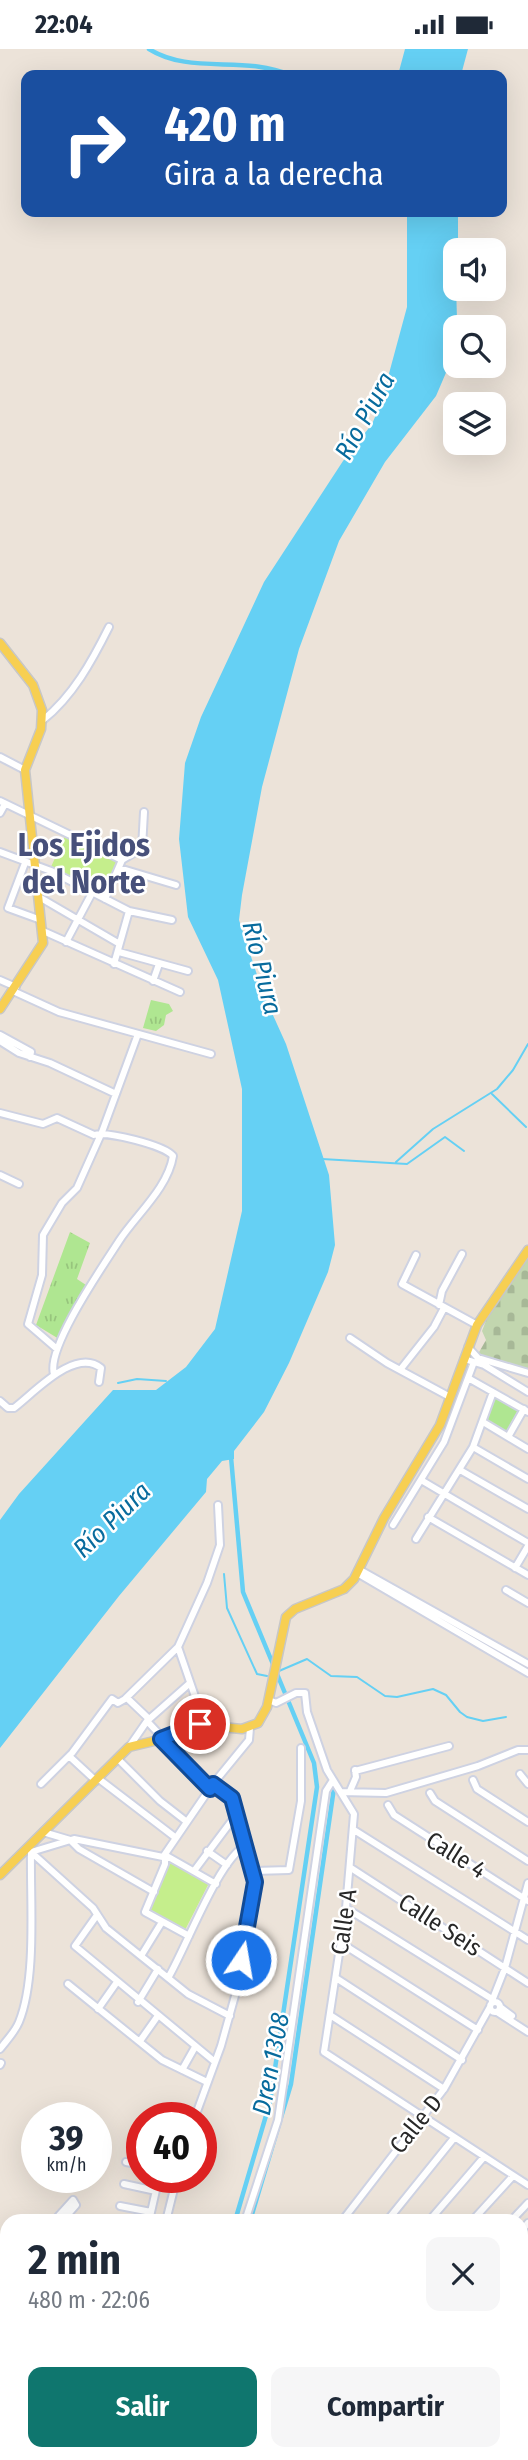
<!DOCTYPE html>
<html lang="es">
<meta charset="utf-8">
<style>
body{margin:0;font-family:"Fira Sans Condensed",sans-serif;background:#f6f6f7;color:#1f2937;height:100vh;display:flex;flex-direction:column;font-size:26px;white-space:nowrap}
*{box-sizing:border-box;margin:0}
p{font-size:23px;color:#747a83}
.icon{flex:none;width:38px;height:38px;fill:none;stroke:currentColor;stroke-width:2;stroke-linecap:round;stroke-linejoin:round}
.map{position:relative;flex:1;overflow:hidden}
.panel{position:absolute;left:0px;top:2165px;width:528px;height:247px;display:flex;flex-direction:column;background:#fff;border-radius:21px 21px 0 0;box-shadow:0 7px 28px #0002}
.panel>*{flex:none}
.guide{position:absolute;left:21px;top:21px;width:486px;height:147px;border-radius:14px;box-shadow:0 7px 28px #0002;background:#1a4fa0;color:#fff;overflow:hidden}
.buttons{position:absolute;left:443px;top:189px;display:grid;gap:14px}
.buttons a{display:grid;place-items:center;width:63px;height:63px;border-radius:14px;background:#fff;box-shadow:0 7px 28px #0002;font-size:35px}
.speed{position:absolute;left:21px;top:2053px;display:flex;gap:14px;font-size:35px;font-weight:700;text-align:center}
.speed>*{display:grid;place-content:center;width:91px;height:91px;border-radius:50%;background:#fff;box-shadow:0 7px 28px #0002;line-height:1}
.speed small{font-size:18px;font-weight:400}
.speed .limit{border:10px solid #d22;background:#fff;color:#111}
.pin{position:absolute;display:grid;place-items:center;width:60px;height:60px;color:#fff;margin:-30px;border:4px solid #fff;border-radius:50%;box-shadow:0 2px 7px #0007}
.me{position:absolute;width:77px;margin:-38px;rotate:12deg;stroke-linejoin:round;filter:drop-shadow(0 0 5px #0008)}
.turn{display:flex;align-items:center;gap:24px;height:147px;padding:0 28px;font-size:32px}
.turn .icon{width:91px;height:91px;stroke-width:2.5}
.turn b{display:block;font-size:49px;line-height:60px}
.round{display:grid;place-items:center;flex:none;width:74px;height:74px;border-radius:14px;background:#f6f6f7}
.headline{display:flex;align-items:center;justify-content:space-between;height:119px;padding:0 28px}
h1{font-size:42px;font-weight:700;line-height:52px}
.action{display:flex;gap:14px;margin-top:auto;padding:14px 28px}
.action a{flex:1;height:80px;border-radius:14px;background:#0f766e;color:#fff;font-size:28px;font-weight:700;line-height:80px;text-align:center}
.action a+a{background:#f6f6f7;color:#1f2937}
.status{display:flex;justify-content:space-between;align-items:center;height:49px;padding:0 35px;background:#fff;direction:ltr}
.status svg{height:19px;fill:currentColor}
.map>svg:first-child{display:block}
.education{fill:#efe1c7}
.grass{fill:url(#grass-tufts)}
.cemetery{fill:url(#cemetery-stones)}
.park{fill:#afe691}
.pitch{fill:#c5ee8c}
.water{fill:#65d0f4}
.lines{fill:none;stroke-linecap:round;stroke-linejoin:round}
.stream{stroke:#65d0f4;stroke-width:2}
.canal{stroke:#65d0f4;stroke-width:4.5}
.minor-casing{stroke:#ced2e2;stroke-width:10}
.major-casing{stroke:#c7c7c7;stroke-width:11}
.minor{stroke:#fff;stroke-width:6}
.major{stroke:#f7cf52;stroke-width:8}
.route-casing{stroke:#114b97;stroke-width:18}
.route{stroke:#1a73e8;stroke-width:12}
.labels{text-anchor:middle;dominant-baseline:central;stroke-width:5;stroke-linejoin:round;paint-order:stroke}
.street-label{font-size:24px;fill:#282828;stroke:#fff}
.water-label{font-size:26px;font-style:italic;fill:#076b9d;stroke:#fff}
.district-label{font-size:32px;font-weight:bold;fill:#47507a;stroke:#fff}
</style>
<div class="status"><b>22:04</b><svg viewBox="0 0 49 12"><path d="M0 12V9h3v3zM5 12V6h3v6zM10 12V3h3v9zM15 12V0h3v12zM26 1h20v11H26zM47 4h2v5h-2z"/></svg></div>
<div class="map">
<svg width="528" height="2411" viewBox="0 0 528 2411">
<defs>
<pattern id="grass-tufts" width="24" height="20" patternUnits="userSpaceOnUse" patternTransform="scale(1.75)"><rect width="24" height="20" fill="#afe691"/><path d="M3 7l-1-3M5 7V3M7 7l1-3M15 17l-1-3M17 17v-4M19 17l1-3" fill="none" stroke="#97c57d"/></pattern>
<pattern id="cemetery-stones" width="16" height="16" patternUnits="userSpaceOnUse" patternTransform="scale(1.75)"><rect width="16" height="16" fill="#c2d6af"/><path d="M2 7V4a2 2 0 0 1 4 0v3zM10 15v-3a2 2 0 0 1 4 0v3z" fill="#a7b897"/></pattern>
</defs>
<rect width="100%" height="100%" fill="#ece3d9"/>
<!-- education -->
<path class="education" d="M0,2368L7,2372V2404L63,2405L69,2408L67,2411H0Z"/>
<!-- grass -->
<path class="grass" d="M151,951L169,955L173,962L166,966L164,976L156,982L143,979Z
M70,1183L90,1194L77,1230L89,1238L59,1290L36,1276Z"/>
<!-- cemetery -->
<path class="cemetery" d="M528,1208V1320L478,1305L486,1291L482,1282L489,1264Z"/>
<!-- park -->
<path class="park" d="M494,1348L518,1361L506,1383L487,1371Z"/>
<!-- pitch -->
<path class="pitch" d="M66,785L119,811L105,847L50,820Z
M169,1813L209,1834L185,1881L148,1861Z"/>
<!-- water -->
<path class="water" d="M405,0H468L461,26H398Z
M407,163H458V201H455L457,270L451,312L436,347L385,413L339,492L299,600L262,738L242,846L239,871L263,944L286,995L329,1126L335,1196L328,1223L289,1314L264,1363L234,1402V1410L222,1412L207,1430L206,1443L119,1547L0,1699V1471L19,1445L113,1341H156L186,1318L215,1280L242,1162V1040L218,931L188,868L179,790L185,714L201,668L264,533L343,412L372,375L381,354L407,258Z"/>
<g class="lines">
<!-- stream -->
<path class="stream" d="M492,1045L526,1078
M322,1110L407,1115L445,1088L464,1102
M396,1113L433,1080L497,1040L513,1021L528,995
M118,1334L137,1330L166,1332
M224,1525L227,1559L257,1625L267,1627
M279,1622L307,1610L331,1627L357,1628L385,1647L397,1648L433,1640L446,1646L460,1663L467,1668L483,1672L506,1668"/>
<!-- canal -->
<path class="canal" d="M149,0C190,26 245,6 290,26
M231,1408L243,1543L314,1714L317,1738L270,2053L235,2172
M250,2172L291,2035L334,1739
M104,2409L156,2411
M82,2411L86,2404"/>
<!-- minor casing -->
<g class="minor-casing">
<path id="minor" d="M43,671C73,647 92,612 109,578
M0,708L25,721
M0,752L122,811
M0,764L5,755
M0,803L51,822L129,862L172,871
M25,814L8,859L41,871
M119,819L176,836
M39,848L118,894
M105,850L122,811L142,799L144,763
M43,882L180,943
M66,893L92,844
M119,903L188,922
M114,915L129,862
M0,931L16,938
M153,932L159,915
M13,942L59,963L211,1005
M0,986L31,1003L30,1008
M0,992L19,1004L50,1014L116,1045
M0,1064L43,1075L57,1069L94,1086C107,1082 164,1096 173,1107C168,1139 136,1166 119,1192C103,1217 46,1299 54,1325
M0,1126L19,1135
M416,1206L402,1235L477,1276
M439,1256L442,1242L462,1205
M350,1289L387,1314L450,1348
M468,1298L478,1309L528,1324
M57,1300L28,1275L42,1226L43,1186L62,1154L77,1139L102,1083L138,985
M464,1310L484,1316L528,1343
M400,1321L434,1278L444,1259
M468,1329L528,1363
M0,1352L8,1359H14C34,1344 75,1298 101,1319L99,1333
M483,1373L528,1400
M508,1388L524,1360
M473,1398L528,1430
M460,1421L528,1460
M421,1431L528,1494
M428,1468L528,1526
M393,1476L444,1393L474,1313
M416,1490L473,1398L493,1343
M515,1519L528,1497
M362,1522L528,1615
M357,1524L528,1624
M506,1541L528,1554
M178,1598L200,1662L209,1675
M127,1649L149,1670
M269,1651L276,1654L296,1644H305L307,1663L327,1721L354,1765L346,1859L324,2003L528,2136
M147,1672L210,1740
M129,1698L147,1672L190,1634
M69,1707L96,1732
M118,1710L160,1752L187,1773
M355,1722L449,1697
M520,1725L528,1735
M99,1730L176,1789
M473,1731L477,1740L528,1773
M41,1735L72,1704L112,1650L118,1654L125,1650L178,1598L207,1534L220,1496L218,1456
M213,1735L163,1808L74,1790L31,1803L93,1859L106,1879L188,1945L230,1967
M350,1742L356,1728L355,1721
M341,1743L386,1744L478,1717L518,1701H528
M430,1744L435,1752L528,1812
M388,1756L394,1766L528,1852
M354,1781L528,1891
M43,1783L70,1791L79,1800L154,1843
M207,1802L227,1816
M165,1806V1815L145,1863L189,1887
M165,1806L216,1835
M351,1819L528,1934
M194,1822L236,1766
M252,1822L289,1821L301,1752V1699
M346,1859L492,1950
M97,1866L75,1897L215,2013
M341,1894L478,1981
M141,1907L162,1873
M168,1929C186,1899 218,1811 246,1796
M336,1929L462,2011
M68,1935L162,2011L207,2033
M492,1952L505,1919L528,1834
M138,1953L158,1920
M490 1958a5 5 0 1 1 10 0a5 5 0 1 1-10 0Z
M500,1958L512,1967
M98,1960L117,1933
M497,1963L528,1983
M330,1966L444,2040
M140,1992L157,1968
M0,2000C6,1992 15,1983 19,1973C37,1929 30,1851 31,1803
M0,2016L1,2014
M182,2021L195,1998
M195,2068L221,1997L238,1936L255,1833L232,1750L213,1735L249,1691L250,1679
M134,2090L142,2092
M126,2113L142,2116
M124,2135L156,2142
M120,2157L151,2163
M54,2172L73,2151L76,2156L62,2172
M149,2172L159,2128
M166,2172L177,2128
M245,2172L278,2071L326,1742L333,1731
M342,2172L444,2040L490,1958
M387,2172L454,2089
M429,2172L484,2108
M472,2172L513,2127
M511,2172L528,2154
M522,2181L528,2174
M522,2261L528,2253
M522,2280L528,2283
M0,2299L7,2287
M0,2310L7,2298
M522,2317L528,2321
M0,2323L7,2327
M0,2330L7,2335
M522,2355L528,2358
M0,2364L7,2369
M473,2404L485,2411
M73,2411L77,2404
M89,2411L93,2404
M191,2411L194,2408L206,2411
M232,2411L234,2404
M239,2411L240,2404
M274,2411L276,2404
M309,2411L311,2404
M344,2411L346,2404
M376,2411L378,2404
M386,2411L388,2404
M443,2411L445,2404
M515,2411L528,2400"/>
</g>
<!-- major casing -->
<g class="major-casing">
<path id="major" d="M0,594L33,636L42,661L41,680L25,721L43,894L0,960
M0,1826L129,1698L175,1687L200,1676L242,1680L258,1674L267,1658L286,1568L295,1560L344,1540L354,1530L384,1469L440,1376L477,1276L528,1201"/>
</g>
<!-- minor -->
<use href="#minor" class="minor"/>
<!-- major -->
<use href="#major" class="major"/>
</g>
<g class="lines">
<!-- route casing -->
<g class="route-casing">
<path id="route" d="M200,1675L161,1690L210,1740L213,1735L232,1749L255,1833L241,1911"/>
</g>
<!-- route -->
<use href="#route" class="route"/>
</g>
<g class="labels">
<!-- street labels -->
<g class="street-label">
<text transform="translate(456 1806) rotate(32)">Calle 4</text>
<text transform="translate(344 1873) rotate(-82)">Calle A</text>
<text transform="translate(440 1876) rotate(33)">Calle Seis</text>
<text transform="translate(416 2075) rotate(-51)">Calle D</text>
</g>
<!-- water labels -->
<g class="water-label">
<text transform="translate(365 367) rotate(-61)">Río Piura</text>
<text transform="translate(262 919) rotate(76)">Río Piura</text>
<text transform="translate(112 1471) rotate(-44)">Río Piura</text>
<text transform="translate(271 2015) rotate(-79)">Dren 1308</text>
</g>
<!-- district labels -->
<g class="district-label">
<text x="84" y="796">Los Ejidos<tspan x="84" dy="37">del Norte</tspan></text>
</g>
</g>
</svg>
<div class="buttons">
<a><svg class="icon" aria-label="sound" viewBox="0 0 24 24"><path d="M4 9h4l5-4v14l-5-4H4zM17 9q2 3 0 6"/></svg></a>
<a><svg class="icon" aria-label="search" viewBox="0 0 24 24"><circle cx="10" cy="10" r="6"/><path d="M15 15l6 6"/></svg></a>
<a><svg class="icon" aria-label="layers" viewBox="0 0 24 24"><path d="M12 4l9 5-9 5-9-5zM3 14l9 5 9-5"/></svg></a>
</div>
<div class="speed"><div>39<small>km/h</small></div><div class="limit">40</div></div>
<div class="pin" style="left:200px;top:1675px;background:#d93025"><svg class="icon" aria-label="arrive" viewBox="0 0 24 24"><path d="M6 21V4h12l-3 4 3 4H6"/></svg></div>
<svg class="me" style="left:241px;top:1911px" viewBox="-20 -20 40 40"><circle r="17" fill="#1a73e8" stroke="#fff" stroke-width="3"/><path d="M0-11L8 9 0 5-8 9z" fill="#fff"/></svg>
<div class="guide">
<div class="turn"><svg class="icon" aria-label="right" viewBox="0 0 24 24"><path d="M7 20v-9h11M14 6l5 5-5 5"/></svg><div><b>420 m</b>Gira a la derecha</div></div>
</div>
<section class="panel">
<div class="headline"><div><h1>2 min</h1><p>480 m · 22:06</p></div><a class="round"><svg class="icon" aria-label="close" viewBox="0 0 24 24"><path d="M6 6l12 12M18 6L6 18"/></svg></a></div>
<div class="action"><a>Salir</a><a>Compartir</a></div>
</section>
</div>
